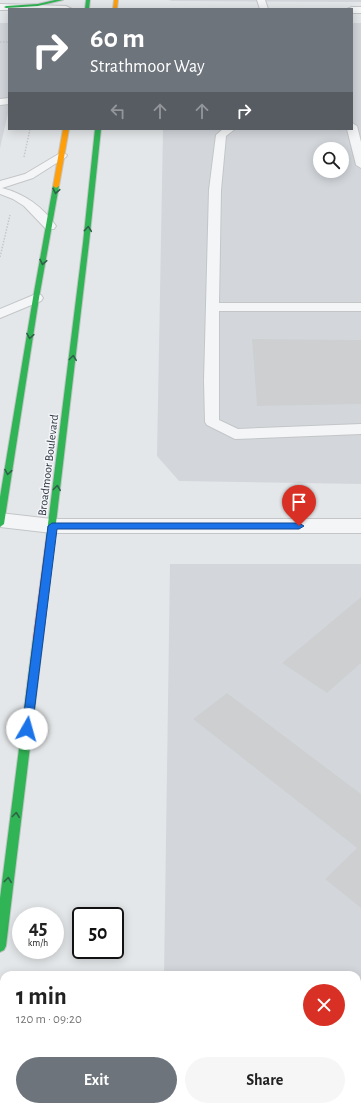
<!DOCTYPE html>
<meta charset="utf-8">
<style>
body{margin:0;font-family:"Alegreya Sans",sans-serif;background:#f6f6f6;color:#222;height:100vh;display:flex;flex-direction:column;font-size:15px;white-space:nowrap}
*{box-sizing:border-box;margin:0}
p{font-size:13px;color:#767676}
.icon{flex:none;width:22px;height:22px;fill:none;stroke:currentColor;stroke-width:2;stroke-linecap:round;stroke-linejoin:round}
.map{position:relative;flex:1;overflow:hidden}
.details{position:absolute;left:0px;top:971px;width:361px;height:140px;display:flex;flex-direction:column;background:#fff;border-radius:12px 12px 0 0;box-shadow:0 2px 10px #0003}
.details>*{flex:none}
.guide{position:absolute;left:8px;top:8px;width:345px;height:122px;border-radius:0px;box-shadow:0 2px 10px #0003;background:#6d747c;color:#fff;overflow:hidden}
.fabs{position:absolute;left:313px;top:142px;display:grid;gap:8px}
.fabs a{display:grid;place-items:center;width:36px;height:36px;border-radius:50%;background:#fff;box-shadow:0 2px 10px #0003;font-size:20px}
.speed{position:absolute;left:12px;top:907px;display:flex;gap:8px;font-size:20px;font-weight:700;text-align:center}
.speed>*{display:grid;place-content:center;width:52px;height:52px;border-radius:50%;background:#fff;box-shadow:0 2px 10px #0003;line-height:1}
.speed small{font-size:10px;font-weight:400}
.speed .limit{border:2px solid #111;border-radius:6px;background:#fff;color:#111}
.pin{position:absolute;display:grid;place-items:center;width:34px;height:34px;color:#fff;margin:-41px -17px;border-radius:50% 50% 50% 0;rotate:-45deg;box-shadow:0 0 4px #0007}
.pin .icon{rotate:45deg}
.me{position:absolute;width:44px;margin:-22px;rotate:7deg;stroke-linejoin:round;filter:drop-shadow(0 0 3px #0008)}
.turn{display:flex;align-items:center;gap:14px;height:84px;padding:0 16px;font-size:18px}
.turn .icon{width:52px;height:52px;stroke-width:2.5}
.turn b{display:block;font-size:28px;line-height:34px}
.lanes{display:flex;align-items:center;height:38px;padding:0 16px;background:#0003;justify-content:center;gap:20px;direction:ltr}
.lanes .off{opacity:.35}
.round{display:grid;place-items:center;flex:none;width:42px;height:42px;border-radius:21px;background:#f6f6f6}
.overview{display:flex;align-items:center;justify-content:space-between;height:68px;padding:0 16px}
h1{font-size:24px;font-weight:700;line-height:30px}
.action{display:flex;gap:8px;margin-top:auto;padding:8px 16px}
.action a{flex:1;height:46px;border-radius:24px;background:#6d747c;color:#fff;font-size:16px;font-weight:700;line-height:46px;text-align:center}
.action a+a{background:#f6f6f6;color:#222}
.map>svg:first-child{display:block}
.built{fill:#d3d7dc;fill-rule:evenodd}
.building{fill:#cdcfd1}
.lines{fill:none;stroke-linecap:round;stroke-linejoin:round}
.lane-casing{stroke:#c3c5c7;stroke-width:2}
.street-casing{stroke:#c3c5c7;stroke-width:2}
.fast-casing{stroke:#c3c5c7;stroke-width:2}
.slow-casing{stroke:#c3c5c7;stroke-width:2}
.jam-casing{stroke:#c3c5c7;stroke-width:2}
.path{stroke:#c5c7c9;stroke-width:1.5;stroke-dasharray:1.5 1.5;stroke-linecap:butt}
.lane{fill:#f4f5f6;fill-rule:evenodd}
.street{fill:#f4f5f6;fill-rule:evenodd}
.fast{fill:#30b455;fill-rule:evenodd}
.slow{fill:#ff9f0a;fill-rule:evenodd}
.jam{fill:#e5322d;fill-rule:evenodd}
.oneway{stroke:#2e6248}
.route{fill:#1a73e8;stroke:#114b97}
.labels{text-anchor:middle;dominant-baseline:central;stroke-width:3;stroke-linejoin:round;paint-order:stroke}
.street-label{font-size:12px;fill:#2d3641;stroke:#f3f5f8}
</style>
<div class="map">
<svg width="361" height="1111" viewBox="0 0 361 1111">
<rect width="100%" height="100%" fill="#e4e7e9"/>
<!-- built -->
<path class="built" d="M168,0H361V2L172,1Z
M0,23H9V109L0,148Z
M352,23H361V484L179,481L157,456L163,129H352ZM320,149H342V171H320Z
M170,564H361V1111H162V1107H357V975H164Z"/>
<!-- building -->
<path class="building" d="M252,339L361,340V404L257,406Z
M361,597V663L327,693L282,663Z
M227,693L361,794V908L325,879L357,848L193,719Z"/>
<g class="lines">
<!-- lane casing -->
<g class="lane-casing">
<path id="lane" d="M257,0H265L268,9H260Z
M9,98V104L0,105V99Z
M352,123L357,126L361,142V168L356,165L347,129H352Z
M223,129H235L226,136L221,190L219,303H361V311H219V420L238,429L361,424V434L235,439L207,425L205,422L204,381L209,190L216,135Z
M62,152L67,155L66,157L33,178L2,188C25,194 42,206 56,226L54,229H46L24,206L13,199L0,194V181L25,174Z
M36,294L41,295L43,298L41,301L0,318V309Z"/>
</g>
<!-- street casing -->
<g class="street-casing">
<path id="street" d="M0,4L66,6L72,9L0,10Z
M352,7H361V13H352V9H347Z
M0,513L52,519H361V533H52L0,527Z"/>
</g>
<!-- fast casing -->
<g class="fast-casing">
<path id="fast" d="M55,0H63L38,6L6,8L4,7L6,6L38,4Z
M86,0H90L89,9H85Z
M95,129H101L89,243L54,540L50,543L46,540L83,243Z
M56,184L59,186L39,298L4,524L0,527V497L33,298L53,186Z
M38,635L41,636L43,639L6,946L4,950L0,952V898L33,639L35,636Z"/>
</g>
<!-- slow casing -->
<g class="slow-casing">
<path id="slow" d="M114,0H118L117,9H113Z
M63,129H69L59,186L56,188L53,186Z"/>
</g>
<!-- jam casing -->
<g class="jam-casing">
<path id="jam" d="M50,537L54,540L43,639L41,642H35L33,639L46,540Z"/>
</g>
<!-- path -->
<path class="path" d="M0,42H9
M24,157L30,129
M0,257L10,215"/>
<!-- lane -->
<use href="#lane" class="lane"/>
<!-- street -->
<use href="#street" class="street"/>
<!-- fast -->
<use href="#fast" class="fast"/>
<!-- slow -->
<use href="#slow" class="slow"/>
<!-- jam -->
<use href="#jam" class="jam"/>
</g>
<!-- one-way arrows -->
<defs><path id="oneway-chevron" d="M-2-3.5L2.5 0L-2 3.5" fill="none" stroke-width="1.6" stroke-linecap="round" stroke-linejoin="round"/></defs>
<g class="oneway">
<use href="#oneway-chevron" transform="translate(56 191) rotate(100)"/>
<use href="#oneway-chevron" transform="translate(88 229) rotate(-85)"/>
<use href="#oneway-chevron" transform="translate(43 262) rotate(101)"/>
<use href="#oneway-chevron" transform="translate(30 336) rotate(99)"/>
<use href="#oneway-chevron" transform="translate(73 358) rotate(-83)"/>
<use href="#oneway-chevron" transform="translate(8 472) rotate(99)"/>
<use href="#oneway-chevron" transform="translate(57 488) rotate(-83)"/>
<use href="#oneway-chevron" transform="translate(16 815) rotate(-83)"/>
<use href="#oneway-chevron" transform="translate(8 880) rotate(-83)"/>
</g>
<!-- route -->
<path class="route" d="M52,523H299L304,526L299,529H57L32,729L31,732L27,733L23,732L22,729L48,526Z"/>
<g class="labels">
<!-- street labels -->
<g class="street-label">
<text transform="translate(48 465) rotate(-83)">Broadmoor Boulevard</text>
</g>
</g>
</svg>
<div class="fabs">
<a><svg class="icon" aria-label="search" viewBox="0 0 24 24"><circle cx="10" cy="10" r="6"/><path d="M15 15l6 6"/></svg></a>
</div>
<div class="speed"><div>45<small>km/h</small></div><div class="limit">50</div></div>
<div class="pin" style="left:299px;top:526px;background:#d93025"><svg class="icon" aria-label="arrive" viewBox="0 0 24 24"><path d="M6 21V4h12l-3 4 3 4H6"/></svg></div>
<svg class="me" style="left:27px;top:729px" viewBox="-20 -20 40 40"><circle r="19" fill="#fff"/><path d="M0-13L10 11 0 6-10 11z" fill="#1a73e8"/></svg>
<div class="guide">
<div class="turn"><svg class="icon" aria-label="right" viewBox="0 0 24 24"><path d="M7 20v-9h11M14 6l5 5-5 5"/></svg><div><b>60 m</b>Strathmoor Way</div></div>
<div class="lanes"><svg class="icon off" aria-label="left" viewBox="0 0 24 24"><path d="M17 20v-9H6M10 6l-5 5 5 5"/></svg><svg class="icon off" aria-label="ahead" viewBox="0 0 24 24"><path d="M12 20V5M6 11l6-6 6 6"/></svg><svg class="icon off" aria-label="ahead" viewBox="0 0 24 24"><path d="M12 20V5M6 11l6-6 6 6"/></svg><svg class="icon" aria-label="right" viewBox="0 0 24 24"><path d="M7 20v-9h11M14 6l5 5-5 5"/></svg></div>
</div>
<section class="details">
<div class="overview"><div><h1>1 min</h1><p>120 m · 09:20</p></div><a class="round" style="background:#d93025;color:#fff"><svg class="icon" aria-label="close" viewBox="0 0 24 24"><path d="M6 6l12 12M18 6L6 18"/></svg></a></div>
<div class="action"><a>Exit</a><a>Share</a></div>
</section>
</div>
